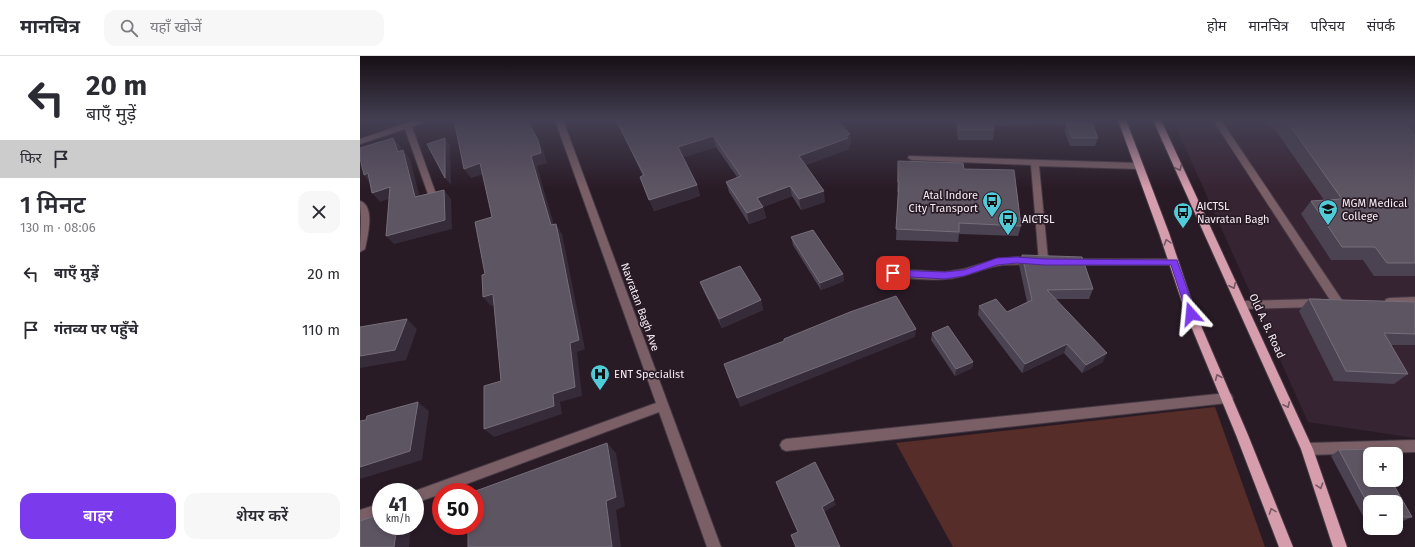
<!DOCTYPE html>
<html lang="hi">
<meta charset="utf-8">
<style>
body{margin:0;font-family:"Fira Sans","Noto Sans Devanagari",sans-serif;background:#f7f7f7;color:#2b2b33;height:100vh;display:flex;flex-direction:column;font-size:15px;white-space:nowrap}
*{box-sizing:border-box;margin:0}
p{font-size:13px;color:#7c7c81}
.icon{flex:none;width:22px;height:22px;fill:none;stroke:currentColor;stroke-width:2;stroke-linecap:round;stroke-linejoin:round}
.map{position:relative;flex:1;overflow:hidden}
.side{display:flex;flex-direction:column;background:#fff;width:360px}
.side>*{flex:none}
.banner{background:#fff;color:#2b2b33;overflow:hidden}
.controls{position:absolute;left:1003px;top:391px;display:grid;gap:8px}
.controls a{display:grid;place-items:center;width:40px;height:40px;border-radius:8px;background:#fff;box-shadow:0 2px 6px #0003;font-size:20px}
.speed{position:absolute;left:12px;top:427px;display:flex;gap:8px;font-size:20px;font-weight:700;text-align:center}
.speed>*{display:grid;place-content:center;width:52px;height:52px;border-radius:50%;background:#fff;box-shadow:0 2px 6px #0003;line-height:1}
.speed small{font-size:10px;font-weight:400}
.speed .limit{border:6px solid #d22;background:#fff;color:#111}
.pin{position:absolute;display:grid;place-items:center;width:34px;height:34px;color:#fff;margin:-17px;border-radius:8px;box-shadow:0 2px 6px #0006}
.me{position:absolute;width:44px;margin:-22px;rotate:342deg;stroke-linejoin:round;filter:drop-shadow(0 0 3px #0008)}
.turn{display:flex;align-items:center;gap:14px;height:84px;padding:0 20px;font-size:18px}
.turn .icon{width:52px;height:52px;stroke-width:2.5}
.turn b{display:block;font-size:28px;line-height:34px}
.then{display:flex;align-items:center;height:38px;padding:0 20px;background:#0003;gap:8px;font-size:15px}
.round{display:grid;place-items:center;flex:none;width:42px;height:42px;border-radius:12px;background:#f7f7f7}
.overview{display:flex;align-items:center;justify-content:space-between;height:68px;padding:0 20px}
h1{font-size:24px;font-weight:600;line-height:30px}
.cta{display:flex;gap:8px;margin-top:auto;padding:8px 20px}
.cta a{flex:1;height:46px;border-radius:12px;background:#7c3aed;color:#fff;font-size:16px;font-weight:600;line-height:46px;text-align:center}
.cta a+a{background:#f7f7f7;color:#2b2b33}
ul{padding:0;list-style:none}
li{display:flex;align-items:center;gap:12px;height:56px;padding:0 20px}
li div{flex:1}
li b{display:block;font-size:15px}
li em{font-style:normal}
header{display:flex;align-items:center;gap:24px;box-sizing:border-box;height:56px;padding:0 20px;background:#fff;border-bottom:1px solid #e1e1e2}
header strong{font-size:19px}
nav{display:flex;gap:22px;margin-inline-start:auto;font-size:14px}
.search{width:280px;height:36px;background:#f7f7f7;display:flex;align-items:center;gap:10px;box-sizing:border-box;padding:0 14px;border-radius:12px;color:#7c7c81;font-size:15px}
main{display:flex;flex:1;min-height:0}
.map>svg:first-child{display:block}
.built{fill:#372433}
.green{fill:#572d29}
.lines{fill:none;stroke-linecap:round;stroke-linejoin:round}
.minor-casing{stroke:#463943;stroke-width:2}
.major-casing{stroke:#463943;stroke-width:2}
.minor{fill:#7a5f66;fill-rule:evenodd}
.major{fill:#d69ead;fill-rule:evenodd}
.wall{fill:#4b4351}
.shaded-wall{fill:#362b39}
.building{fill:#5e5563;stroke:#766e7a}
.oneway{stroke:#775663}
.route{fill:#7c3aed;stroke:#51269a}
.labels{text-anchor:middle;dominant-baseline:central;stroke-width:3.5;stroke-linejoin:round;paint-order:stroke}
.poi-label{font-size:11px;fill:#f8eff6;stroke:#291b26;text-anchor:start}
.street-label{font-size:11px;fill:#f8eff6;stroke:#291b26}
</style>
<header>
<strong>मानचित्र</strong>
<div class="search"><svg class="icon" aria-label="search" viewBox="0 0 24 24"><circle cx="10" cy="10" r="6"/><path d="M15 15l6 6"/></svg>यहाँ खोजें</div>
<nav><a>होम</a><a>मानचित्र</a><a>परिचय</a><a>संपर्क</a></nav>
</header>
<main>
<section class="side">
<div class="banner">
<div class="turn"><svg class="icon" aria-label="left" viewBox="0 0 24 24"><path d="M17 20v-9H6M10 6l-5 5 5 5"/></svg><div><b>20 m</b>बाएँ मुड़ें</div></div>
<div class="then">फिर<svg class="icon" aria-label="arrive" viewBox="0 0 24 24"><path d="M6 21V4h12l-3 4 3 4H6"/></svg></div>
</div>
<div class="overview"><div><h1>1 मिनट</h1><p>130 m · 08:06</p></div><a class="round"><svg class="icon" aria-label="close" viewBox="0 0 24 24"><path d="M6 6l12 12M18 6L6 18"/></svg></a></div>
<ul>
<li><svg class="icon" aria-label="left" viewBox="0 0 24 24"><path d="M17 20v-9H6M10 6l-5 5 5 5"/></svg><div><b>बाएँ मुड़ें</b></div><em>20 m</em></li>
<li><svg class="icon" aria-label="arrive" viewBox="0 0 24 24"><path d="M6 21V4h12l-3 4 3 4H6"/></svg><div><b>गंतव्य पर पहुँचे</b></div><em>110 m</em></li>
</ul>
<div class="cta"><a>बाहर</a><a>शेयर करें</a></div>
</section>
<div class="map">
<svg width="1055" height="491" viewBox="0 0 1055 491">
<rect width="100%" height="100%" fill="#291b26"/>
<!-- built -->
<path class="built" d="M813,64H1055V382L948,366Z"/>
<!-- green -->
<path class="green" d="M855,351L905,491H593L536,387Z"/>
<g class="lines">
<!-- minor casing -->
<g class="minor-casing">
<path id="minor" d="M56,64H68L52,71L76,138L72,141L68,138L45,73L0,88V83Z
M195,64H203L361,491H347L299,356L85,436H81V438L55,447V436H52L296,347Z
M853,64H861L982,244L983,247L982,250H974Z
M549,100L779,107L783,110L779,113L679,110L688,203L695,204L697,206C694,211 682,211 679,206L671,109L552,104L548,102Z
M0,145C16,150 7,182 5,193L0,196C0,186 1,175 1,164C1,158 0,151 0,145Z
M657,201L674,202L679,205C675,210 651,208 643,209C623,211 606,222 586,223C569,225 550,222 533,221L528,217L533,213L585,216L604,213L637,203Z
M710,203H814L819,206L814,209H710L705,206Z
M1055,241V249L1030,250L1026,249L1025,246L1026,243L1030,242Z
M958,243L962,244L963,247L962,250L958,251L882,253L878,252L877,249L878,246L882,245Z
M867,337L871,338L873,342L871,346L867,347L426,395L422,393L420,389L422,385L426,383Z
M1055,384V396L947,399L943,397L941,393L943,389L947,387Z
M21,447V459L0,468V454Z"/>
</g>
<!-- major casing -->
<g class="major-casing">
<path id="major" d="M758,64H766L809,177L836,258L888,379L933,491H919L876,379L826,258L799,177Z
M793,64H801L953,393L987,491H973L941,393Z"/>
</g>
<!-- minor -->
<use href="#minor" class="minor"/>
<!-- major -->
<use href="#major" class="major"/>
</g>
<!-- wall -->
<path class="wall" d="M256,64L490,78L491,89L489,90V93L446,109L465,146L441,154L432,140L403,151L406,162L389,168L369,136L366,126L377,121L356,91L323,101L337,129L340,140L294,155L283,120Z
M595,64H712L711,67L738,82L735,90H710L704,74L706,69H691L690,68L634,70V74L633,84H598Z
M897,64H1055V220H1014L1003,204H971L941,158L951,145L964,144L914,72L905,66Z
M538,105L604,113L661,170L658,180L599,178L598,186L536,184L538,136H537Z
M431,181L483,218L484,225L461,234L433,189Z
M662,199L733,233L729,243H695L743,306L722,317L704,297L662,317L618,259L619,250L647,256L667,246L659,209Z
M340,226L401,244L403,254L362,272L344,236Z
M949,243L1055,246V289H1031L1048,318L1034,328L974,325L939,255Z
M572,277L613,306L612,312L595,320L571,284Z
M1013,393L1016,398H1010V424H1031L1052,461L1041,466H1036V446H1010V466H1006L971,400L979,394Z"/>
<!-- shaded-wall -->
<path class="shaded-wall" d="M490,78L491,89L489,90V93L441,111L439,100Z
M353,80L356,91L322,102L318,91Z
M33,82L40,90L45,105L38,96Z
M85,82L90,89L91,129L85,122Z
M178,84L183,93L187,107L177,110L197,179L191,169L171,100Z
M43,94L50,103L62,150L55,141Z
M120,107L127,117L111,122L104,113Z
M8,117L11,128L4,119Z
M337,129L340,140L294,155L289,144Z
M430,130L432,140L403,151L406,162L389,168L387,157L397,142Z
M30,131L37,140L20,146L12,137Z
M84,134L91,143L92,173L34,188L26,180Z
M464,135L465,146L441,154L439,143Z
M196,168L202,178L206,197L225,293L217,296L222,340L200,346L202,358L134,381L124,373L193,338Z
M483,218L484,225L461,234L460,227Z
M133,238L140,248L131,250L123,241Z
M401,244L403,254L362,272L359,263Z
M47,263L57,273L46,304L0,312V300Z
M556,273L555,281L380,351L377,342Z
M707,288L704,297L662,317L665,308Z
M747,297L743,306L722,317L726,309Z
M613,306L612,312L595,320L596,313Z
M58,346L69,355L62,404L0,423V411Z
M247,387L256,397L265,450L256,454L261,491H252L246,445Z
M474,444L476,449L464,456L462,451Z
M37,470H51L49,491H34Z"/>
<!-- building -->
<path class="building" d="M94,64H167L178,84L181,97L171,100L191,169L196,168L200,187L219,284L210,287L215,331L193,338L194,350L124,373V330L141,325L133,238L123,241L122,219L125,218L115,166L132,161L120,107L104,113Z
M256,64H477L490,78L486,80L488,82L439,100L464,135L439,143L430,130L397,142L403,151L387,157L366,126L381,120L353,80L318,91L337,129L289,144L280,121L284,119Z
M598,64H633L634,74H599Z
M926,64H1041L1055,80V207H1027L1015,191H982L951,145L982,143Z
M706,67H732L738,82H712Z
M33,82L38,96L43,94L55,141L84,134L85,164L26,180L30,131L12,137L8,117L4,119L0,102V92Z
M85,82V122L67,88Z
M538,105L603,107L604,113L654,114L661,170L599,167V176L536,173L539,126H538Z
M453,174L483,218L460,227L431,181Z
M662,199L722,201L733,233L687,234L747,297L726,309L707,288L665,308L619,250L636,243L647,256L672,244Z
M380,210L401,244L359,263L340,226Z
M536,240L556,273L377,342L364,308L424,285V283L490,256Z
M949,243L1055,246V278L1024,277L1048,318L986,315Z
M47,263L35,294L0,300V271Z
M588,270L613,306L596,313L572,277Z
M58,346L50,395L0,411V365L6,364L7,360Z
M247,387L256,441L246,445L252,491H108V470H115V436H113Z
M1013,393L1016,398H1010V424H1031L1052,461H1036V446H1010V452L979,394Z
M455,406L474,444L462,451L480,491H436L431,479L438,476L416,426Z
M21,458V470H37L34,491H0V465Z"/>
<!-- one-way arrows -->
<defs><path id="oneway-chevron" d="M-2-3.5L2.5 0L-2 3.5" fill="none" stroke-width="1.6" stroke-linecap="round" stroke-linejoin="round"/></defs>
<g class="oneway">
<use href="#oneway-chevron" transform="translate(819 112) rotate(65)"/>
<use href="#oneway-chevron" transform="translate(807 186) rotate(-108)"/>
<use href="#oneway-chevron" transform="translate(873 230) rotate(65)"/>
<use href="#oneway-chevron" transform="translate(858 321) rotate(-113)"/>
<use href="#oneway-chevron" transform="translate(927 349) rotate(65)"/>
<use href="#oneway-chevron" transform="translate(960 430) rotate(72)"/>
<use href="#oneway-chevron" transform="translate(912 455) rotate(-111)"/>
</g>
<!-- sky -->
<linearGradient id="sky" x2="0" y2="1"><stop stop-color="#170f15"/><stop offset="0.48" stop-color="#433f52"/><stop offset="1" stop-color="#433f52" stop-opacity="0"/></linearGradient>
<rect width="1055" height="133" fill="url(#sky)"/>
<!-- route -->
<path class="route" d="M657,201L684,203L817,204L836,258L831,262L827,258L811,209H684L657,207L637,209L604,220L585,223L533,220L529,217L533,214L585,216L604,214L637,202Z"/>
<!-- icons -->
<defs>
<g id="bus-pin" transform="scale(1)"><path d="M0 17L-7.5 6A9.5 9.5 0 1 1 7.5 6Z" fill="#52cbd8" stroke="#291b26"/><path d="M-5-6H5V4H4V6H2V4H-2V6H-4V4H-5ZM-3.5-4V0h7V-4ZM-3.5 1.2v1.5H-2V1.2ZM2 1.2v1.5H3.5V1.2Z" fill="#111"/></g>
<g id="university-pin" transform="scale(1)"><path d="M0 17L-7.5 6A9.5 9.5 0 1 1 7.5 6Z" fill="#52cbd8" stroke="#291b26"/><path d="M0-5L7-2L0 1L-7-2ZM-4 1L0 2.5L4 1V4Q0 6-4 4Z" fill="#111"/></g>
<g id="hospital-pin" transform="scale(1)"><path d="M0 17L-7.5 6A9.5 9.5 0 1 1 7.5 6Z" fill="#52cbd8" stroke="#291b26"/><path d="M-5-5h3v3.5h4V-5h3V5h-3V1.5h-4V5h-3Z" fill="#111"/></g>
</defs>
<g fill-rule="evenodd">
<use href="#bus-pin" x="632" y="145"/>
<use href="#university-pin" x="968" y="153"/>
<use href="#bus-pin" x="823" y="156"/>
<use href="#bus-pin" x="648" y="163"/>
<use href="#hospital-pin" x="240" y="318"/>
</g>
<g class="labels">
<!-- poi labels -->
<g class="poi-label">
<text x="618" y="139" text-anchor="end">Atal Indore<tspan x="618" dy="13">City Transport</tspan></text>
<text x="982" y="147">MGM Medical<tspan x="982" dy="13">College</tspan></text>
<text x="837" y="150">AICTSL<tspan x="837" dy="13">Navratan Bagh</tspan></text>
<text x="662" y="163">AICTSL</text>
<text x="254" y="318">ENT Specialist</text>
</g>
<!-- street labels -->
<g class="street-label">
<text transform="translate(280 251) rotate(70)">Navratan Bagh Ave</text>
<text transform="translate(907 270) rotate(65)">Old A. B. Road</text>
</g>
</g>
</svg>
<div class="controls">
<a>+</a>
<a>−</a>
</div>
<div class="speed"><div>41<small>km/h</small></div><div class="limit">50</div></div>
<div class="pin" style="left:533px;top:217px;background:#d93025"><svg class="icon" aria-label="arrive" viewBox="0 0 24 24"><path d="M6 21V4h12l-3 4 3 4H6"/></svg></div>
<svg class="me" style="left:831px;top:258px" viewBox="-20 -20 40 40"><path d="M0-17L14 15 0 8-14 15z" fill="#7c3aed" stroke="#fff" stroke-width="4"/></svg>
</div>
</main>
